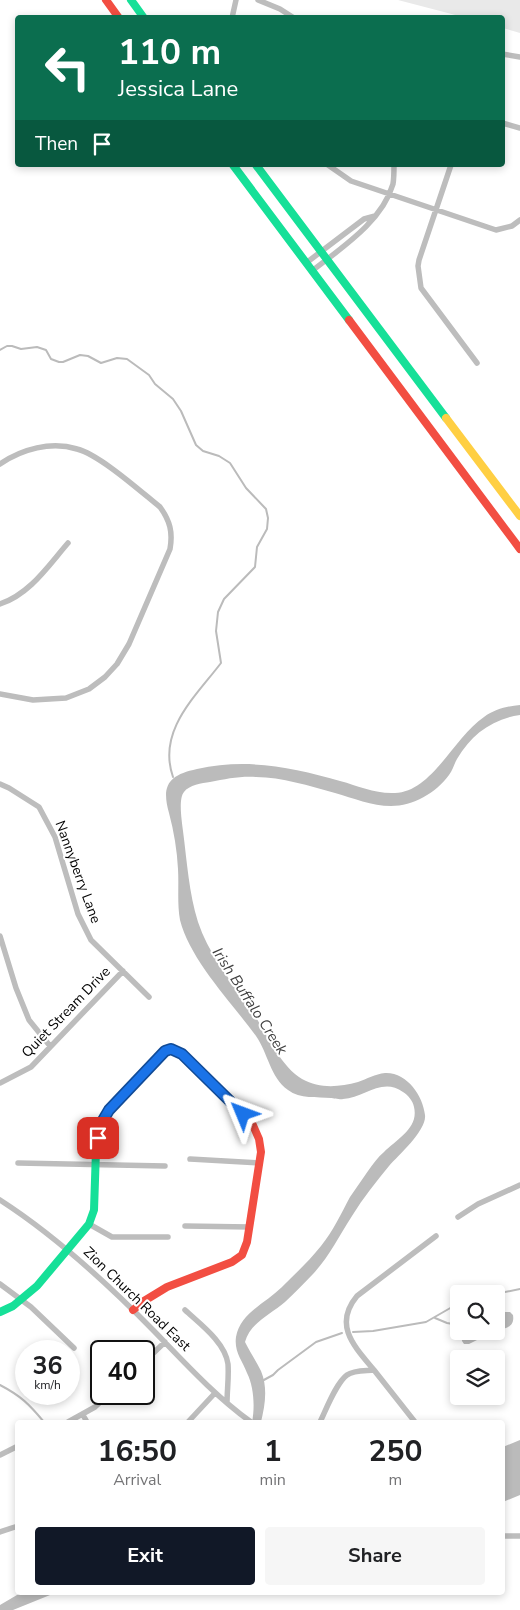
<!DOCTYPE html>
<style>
body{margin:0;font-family:"Nunito Sans",sans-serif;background:#f6f6f6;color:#202124;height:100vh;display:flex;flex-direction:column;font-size:19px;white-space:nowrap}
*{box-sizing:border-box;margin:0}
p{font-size:16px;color:#757577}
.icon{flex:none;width:28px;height:28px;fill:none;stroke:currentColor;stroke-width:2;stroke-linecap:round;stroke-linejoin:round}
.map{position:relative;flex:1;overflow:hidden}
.details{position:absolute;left:15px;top:1420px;width:490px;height:175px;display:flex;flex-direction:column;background:#fff;border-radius:5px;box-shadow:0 2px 8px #0003}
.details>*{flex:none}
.hud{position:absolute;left:15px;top:15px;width:490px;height:152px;border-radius:5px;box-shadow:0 2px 8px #0003;background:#0b6e4f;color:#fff;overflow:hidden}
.buttons{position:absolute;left:450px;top:1285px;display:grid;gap:10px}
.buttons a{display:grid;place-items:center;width:55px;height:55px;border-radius:5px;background:#fff;box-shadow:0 2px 8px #0003;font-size:25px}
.speed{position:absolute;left:15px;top:1340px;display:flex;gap:10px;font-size:25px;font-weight:700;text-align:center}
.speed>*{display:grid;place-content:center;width:65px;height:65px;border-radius:50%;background:#fff;box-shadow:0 2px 8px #0003;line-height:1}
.speed small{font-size:12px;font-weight:400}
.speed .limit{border:2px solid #111;border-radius:8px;background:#fff;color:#111}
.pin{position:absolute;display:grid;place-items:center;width:42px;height:42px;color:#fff;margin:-21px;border-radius:10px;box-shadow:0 2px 8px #0006}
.me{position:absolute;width:55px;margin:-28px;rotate:314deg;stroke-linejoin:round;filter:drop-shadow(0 0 4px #0008)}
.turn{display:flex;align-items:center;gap:18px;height:105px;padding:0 20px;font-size:22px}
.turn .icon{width:65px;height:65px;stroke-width:2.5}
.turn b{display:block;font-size:35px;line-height:42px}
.then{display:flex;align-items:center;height:48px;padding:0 20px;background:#0003;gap:10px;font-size:19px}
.eta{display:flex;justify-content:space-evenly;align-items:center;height:85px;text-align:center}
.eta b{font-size:30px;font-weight:700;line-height:35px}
.button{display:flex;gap:10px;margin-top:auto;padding:10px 20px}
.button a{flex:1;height:58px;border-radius:5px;background:#111827;color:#fff;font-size:20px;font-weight:700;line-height:58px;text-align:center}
.button a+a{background:#f6f6f6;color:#202124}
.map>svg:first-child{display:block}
.green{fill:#e9e9e9}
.water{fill:#bbb}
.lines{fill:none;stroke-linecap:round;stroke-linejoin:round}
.stream{stroke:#bbb;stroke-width:2}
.street{stroke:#bdbdbd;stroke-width:5.5}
.fast{stroke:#16e098;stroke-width:8}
.slow{stroke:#ffcf43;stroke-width:8}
.jam{stroke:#f24e42;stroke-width:8}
.route-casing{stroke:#114b97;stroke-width:12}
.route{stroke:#1a73e8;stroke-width:9}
.labels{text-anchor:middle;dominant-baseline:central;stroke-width:4;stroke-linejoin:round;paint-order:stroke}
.street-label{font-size:14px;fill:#000;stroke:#fff}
.water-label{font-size:15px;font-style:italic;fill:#3f3f3f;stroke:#fff}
</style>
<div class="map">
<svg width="520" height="1610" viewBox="0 0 520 1610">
<rect width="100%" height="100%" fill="#fff"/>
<!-- green -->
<path class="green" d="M398,0H520V33L503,28L502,18L463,17Z"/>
<!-- water -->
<path class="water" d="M520,705V715C492,719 471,735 457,759C454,764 453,770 449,775C436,793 413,806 391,806C372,806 353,798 335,793C309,786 282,777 256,777C240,776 226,779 210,782C202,783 189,785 184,792C178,799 182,822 183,831C187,862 189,893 198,922C208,952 227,976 245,1001C263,1024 277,1064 302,1079C320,1089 339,1087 358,1082C367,1079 375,1074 385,1073C407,1072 423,1096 425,1115C427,1130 399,1155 389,1166C376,1182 363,1198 352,1216C339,1236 329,1257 313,1274C304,1283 295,1293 285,1302C271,1314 250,1323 245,1342C250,1352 256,1361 261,1371C268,1388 265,1405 261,1422H252C255,1407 254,1387 247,1373C242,1360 234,1352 236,1337C240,1313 266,1303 282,1287C295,1274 309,1261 321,1246C333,1231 341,1214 350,1197C356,1188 362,1180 368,1171C373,1164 378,1157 384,1152C397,1139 419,1128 414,1107C413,1101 408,1095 403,1092C382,1077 364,1098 343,1099C341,1100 333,1098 331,1098C317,1097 300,1099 288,1090C270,1077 268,1053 256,1036C232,1003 190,960 180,920C177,904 179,886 178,869C177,850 174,832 169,813C161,785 169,775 197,769C246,758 293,767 340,781C359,786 375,794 395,793C432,792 455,736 484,717C495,709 508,706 520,705Z
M496,1312H510L513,1315C515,1327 506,1328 496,1331Z
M461,1331H495L469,1344H464L462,1341Z
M520,1440V1495L503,1502V1447Z
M26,1592L55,1593L13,1610H0V1605L17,1595Z"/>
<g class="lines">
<!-- stream -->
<path class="stream" d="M0,350L7,346H12L21,349L37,347L46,350L51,359L59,362H63L80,355L88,356L101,363L117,358L127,359L149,375L155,384L173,399L181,411L196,445L203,451L219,456L230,463L246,488L266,509L268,518L267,529L257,547L255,567L224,599L218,612L216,631L221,663C195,697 157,731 173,777
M495,1294L520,1289
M435,1318L447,1323L459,1325
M353,1332L373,1331L426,1322L459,1303
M262,1381L273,1375L278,1370L316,1342L342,1333
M0,1385C21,1396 29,1404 44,1422"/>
<!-- street -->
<path class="street" d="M258,0L280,9L294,18
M232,18L236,0
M502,54L520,57
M502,123L520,128
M328,165L351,181L496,230L512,226L520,220
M451,165L419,260L418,266L421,288L477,363
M306,263L364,219L375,216
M312,271C341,248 382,222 393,184C394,178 394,171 394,165
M0,464C22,449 51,441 77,449C100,455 140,491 160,507C170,521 173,532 170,549L129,644L117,664L105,677L89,689L66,698L33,700L0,694
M0,604C30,594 48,566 68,543
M0,784L9,788L39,807L55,837L78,914L91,940L149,997
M0,936L16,988L29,1020L50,1046
M0,1083L31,1067L123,971
M190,1159L259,1163
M18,1163L165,1166
M0,1200C56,1236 107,1283 154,1331C185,1363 215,1396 251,1422
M458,1217L478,1204L520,1185
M89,1224L112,1237H168
M185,1226L250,1227
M0,1284L31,1307L74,1348
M185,1310C200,1324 225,1342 228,1364C229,1377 227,1391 227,1403
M144,1362L165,1342
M374,1370C354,1346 333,1325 357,1296L436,1236
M83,1415L87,1422
M68,1422L95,1407L109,1394
M188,1422L215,1393
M320,1422C326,1410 336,1383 347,1375C354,1370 366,1371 374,1370L415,1422
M0,1455L18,1446
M0,1532L18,1526
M502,1536H520"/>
<!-- fast -->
<path class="fast" d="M131,0L144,18
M233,165L349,320
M256,165L446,418
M0,1312L13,1306L37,1286L89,1224L94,1210L96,1150L99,1127L109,1109L139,1077"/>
<!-- slow -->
<path class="slow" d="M446,418L520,516"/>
<!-- jam -->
<path class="jam" d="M106,0L119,18
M349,320L520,549
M133,1310L144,1301L167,1287L232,1262L242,1255L247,1242L261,1152L259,1139L252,1123L182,1054L171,1049L165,1051L139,1077"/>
</g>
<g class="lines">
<!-- route casing -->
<g class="route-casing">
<path id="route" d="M98,1138L99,1127L109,1110L165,1051L171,1049L182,1054L243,1114"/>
</g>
<!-- route -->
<use href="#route" class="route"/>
</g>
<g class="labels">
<!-- street labels -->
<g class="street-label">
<text transform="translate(78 872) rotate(70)">Nannyberry Lane</text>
<text transform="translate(66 1012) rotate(-46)">Quiet Stream Drive</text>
<text transform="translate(137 1299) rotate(44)">Zion Church Road East</text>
</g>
<!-- water labels -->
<g class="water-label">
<text transform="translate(250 1001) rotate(57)">Irish Buffalo Creek</text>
</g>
</g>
</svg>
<div class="buttons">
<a><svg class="icon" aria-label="search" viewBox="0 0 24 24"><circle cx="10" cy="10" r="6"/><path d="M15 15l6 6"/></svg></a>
<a><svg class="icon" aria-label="layers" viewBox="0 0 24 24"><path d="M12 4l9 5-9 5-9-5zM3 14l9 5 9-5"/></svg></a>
</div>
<div class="speed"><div>36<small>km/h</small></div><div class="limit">40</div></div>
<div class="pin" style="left:98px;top:1138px;background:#d93025"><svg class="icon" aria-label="arrive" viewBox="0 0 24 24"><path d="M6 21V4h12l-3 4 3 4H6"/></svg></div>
<svg class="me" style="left:243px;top:1114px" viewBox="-20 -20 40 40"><path d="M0-17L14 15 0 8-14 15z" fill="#1a73e8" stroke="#fff" stroke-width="4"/></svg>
<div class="hud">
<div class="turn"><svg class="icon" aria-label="left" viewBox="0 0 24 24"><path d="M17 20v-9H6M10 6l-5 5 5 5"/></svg><div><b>110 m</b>Jessica Lane</div></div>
<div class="then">Then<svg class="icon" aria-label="arrive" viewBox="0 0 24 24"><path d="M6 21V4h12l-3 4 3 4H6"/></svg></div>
</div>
<section class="details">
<div class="eta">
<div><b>16:50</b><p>Arrival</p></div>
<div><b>1</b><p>min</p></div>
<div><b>250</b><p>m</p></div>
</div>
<div class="button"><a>Exit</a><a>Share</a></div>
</section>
</div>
